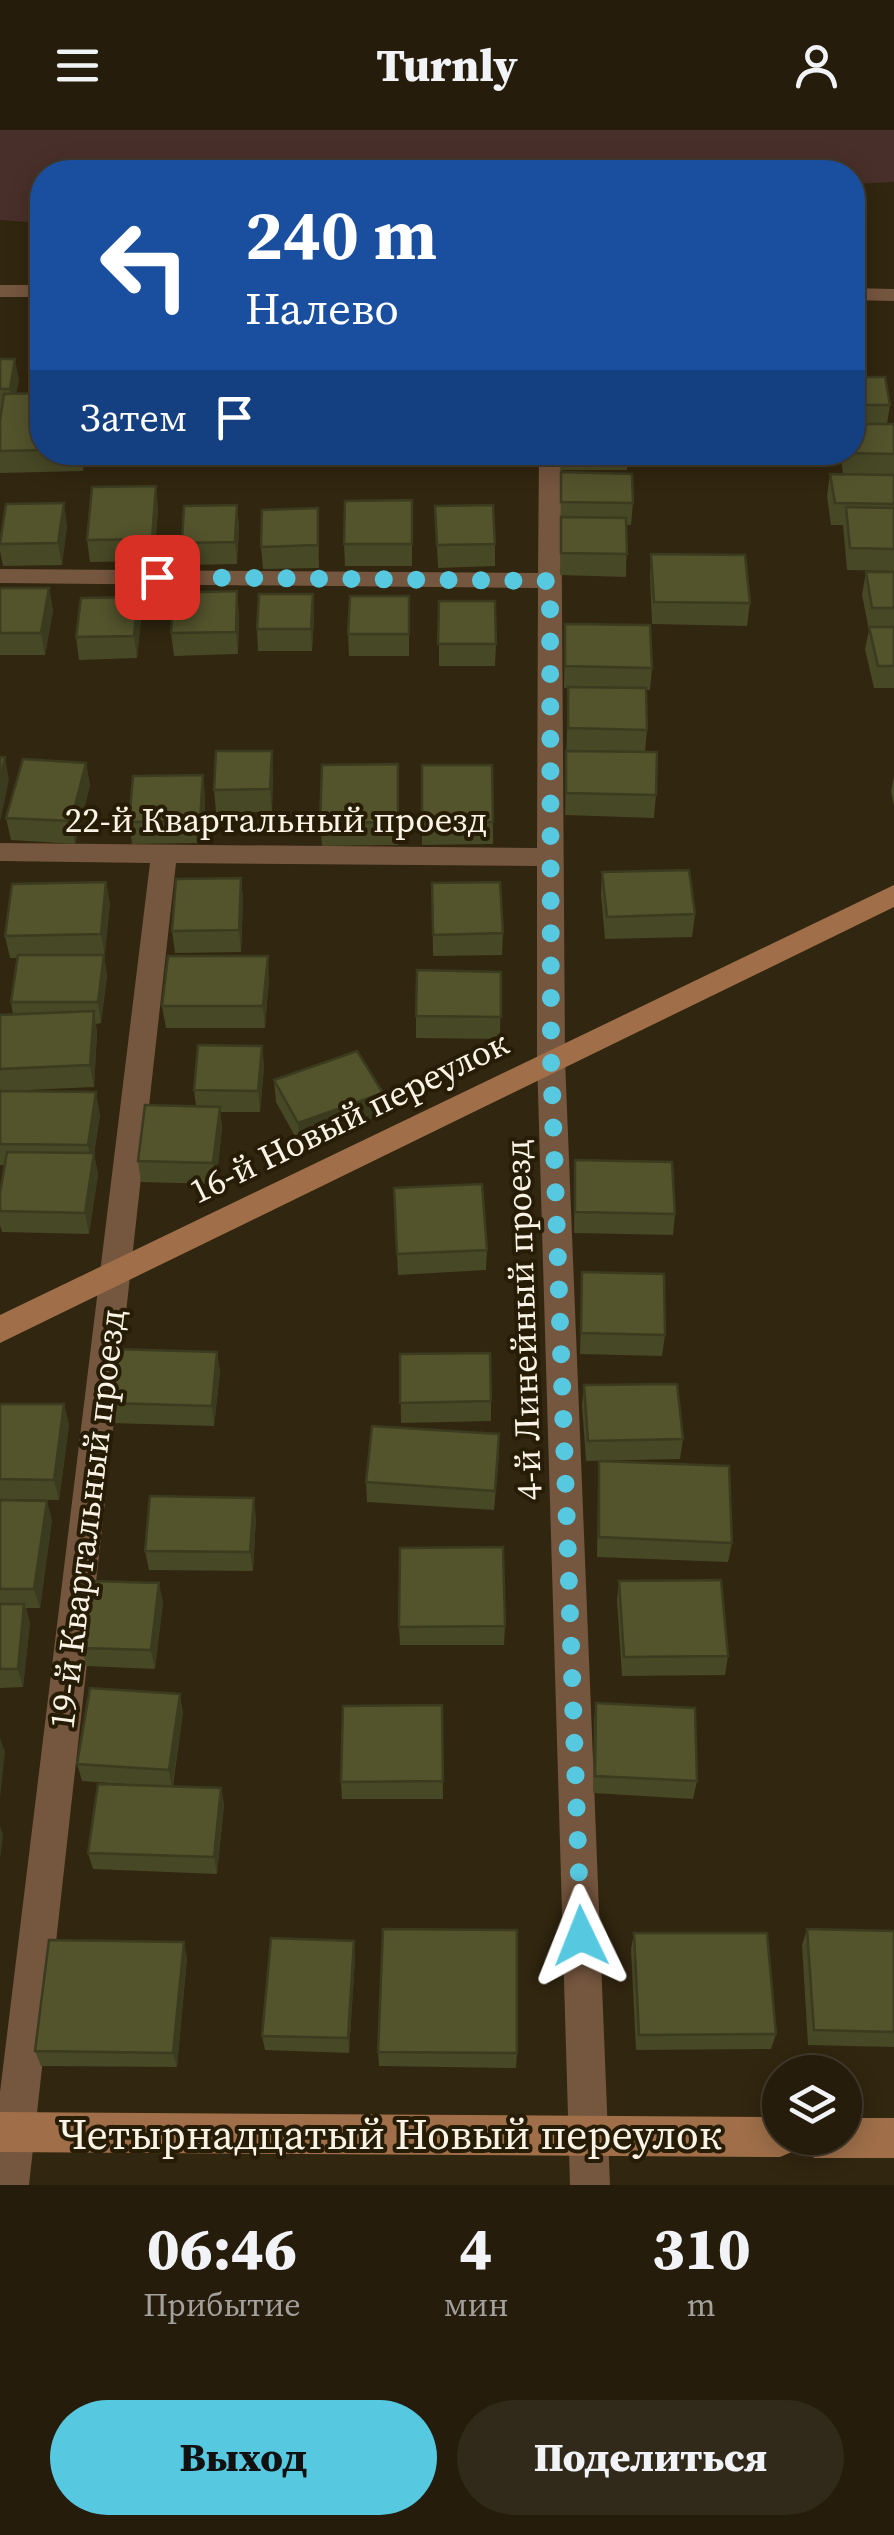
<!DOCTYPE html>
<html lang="ru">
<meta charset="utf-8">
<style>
body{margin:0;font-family:"Source Serif 4",serif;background:#312919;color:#f1f3f6;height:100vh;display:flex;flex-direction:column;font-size:38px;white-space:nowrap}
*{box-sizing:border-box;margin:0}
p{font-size:32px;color:#a3a19d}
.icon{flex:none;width:55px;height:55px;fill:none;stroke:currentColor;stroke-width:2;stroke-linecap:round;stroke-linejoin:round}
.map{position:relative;height:2055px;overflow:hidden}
.panel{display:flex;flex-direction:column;background:#251c0b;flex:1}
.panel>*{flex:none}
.banner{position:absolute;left:30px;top:30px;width:835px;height:305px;border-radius:40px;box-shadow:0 5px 25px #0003,0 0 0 2px #423a2c;background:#1a4fa0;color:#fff;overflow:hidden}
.buttons{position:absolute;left:762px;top:1925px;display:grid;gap:20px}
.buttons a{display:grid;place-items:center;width:100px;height:100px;border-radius:50%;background:#251c0b;box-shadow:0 5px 25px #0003,0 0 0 2px #423a2c;font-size:50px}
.pin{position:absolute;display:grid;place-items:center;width:85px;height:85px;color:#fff;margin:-42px;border-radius:20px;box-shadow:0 5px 15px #0006}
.me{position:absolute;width:110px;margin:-55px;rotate:358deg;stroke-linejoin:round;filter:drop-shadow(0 0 8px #0008)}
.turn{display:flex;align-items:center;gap:35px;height:210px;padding:0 50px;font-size:45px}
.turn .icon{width:130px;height:130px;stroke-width:2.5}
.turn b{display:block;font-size:70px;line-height:85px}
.then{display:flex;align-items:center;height:95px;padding:0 50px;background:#0003;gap:20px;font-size:38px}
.eta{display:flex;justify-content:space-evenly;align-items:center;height:170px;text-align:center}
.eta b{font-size:60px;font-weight:800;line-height:70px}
.button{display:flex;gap:20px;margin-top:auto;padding:20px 50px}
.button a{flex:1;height:115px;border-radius:60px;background:#56c9e1;color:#111;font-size:40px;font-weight:800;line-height:115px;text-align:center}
.button a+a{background:#312919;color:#f1f3f6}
header{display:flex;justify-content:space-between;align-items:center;height:130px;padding:0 50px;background:#251c0b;font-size:45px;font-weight:800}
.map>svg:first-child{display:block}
.green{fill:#492f29}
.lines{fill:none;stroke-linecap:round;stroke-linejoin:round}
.street{fill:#75563f;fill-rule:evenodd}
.secondary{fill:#a06f49;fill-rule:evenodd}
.wall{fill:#474826}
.shaded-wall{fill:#3a3b1f}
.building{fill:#53542c;stroke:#3a3b1f;stroke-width:2.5}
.route{stroke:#56c9e1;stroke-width:18;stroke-dasharray:0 32.4}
.labels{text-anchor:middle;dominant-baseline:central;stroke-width:8;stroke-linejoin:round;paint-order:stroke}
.street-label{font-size:35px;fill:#fbf4e6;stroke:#271c05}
.near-street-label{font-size:42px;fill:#fbf4e6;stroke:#271c05}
</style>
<header><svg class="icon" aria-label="menu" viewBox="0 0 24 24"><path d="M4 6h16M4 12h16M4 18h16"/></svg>Turnly<svg class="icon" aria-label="person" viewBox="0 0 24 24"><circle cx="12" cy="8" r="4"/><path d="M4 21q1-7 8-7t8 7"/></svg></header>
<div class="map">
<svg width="894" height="2055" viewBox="0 0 894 2055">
<rect width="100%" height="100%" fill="#31260f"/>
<!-- green -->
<path class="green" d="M0,0H894V52L853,54L852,42H42V93L0,90Z"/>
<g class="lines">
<!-- street -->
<path class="street" d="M0,155H42V167H0Z
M852,158L894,159V171L852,170Z
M539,322H561L565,929L610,2055H570L537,929V736L176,733L29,2055H0V1962L150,733L0,731V713L537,718L538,458L0,453V439L538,443Z"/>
<!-- secondary -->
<path class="secondary" d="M894,755V777L0,1213V1185Z
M0,1982L780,1987V2008H845V1988H894V2028H815L801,2022L797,2014L794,2021L780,2027L0,2022Z"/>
</g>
<!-- wall -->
<path class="wall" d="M0,229L19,250L16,264L42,263V322H85L83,341L0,343V291L2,281H0Z
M852,247L890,275L887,294H894V441L847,440L843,395H831L827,366L830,344H843L840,322H852Z
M560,322H628L627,340H560Z
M561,342L633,373L631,395H627L626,447L560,445Z
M412,370V436H345L344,414Z
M237,375L239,397L237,434L184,435L182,413Z
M435,376L495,414V436L438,438Z
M158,378L154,431L90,432L87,410Z
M318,378L319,438L263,439L261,417Z
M67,395L62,435L3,436L0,421V406Z
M651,424L750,473L747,496L652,494L650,446Z
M866,442H894V558H874L865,519L869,500L862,465Z
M0,458H49L53,481L45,525H0Z
M409,466V526H349L348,504Z
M439,471L496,514L495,536H439Z
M239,484L238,524L174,526L171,503Z
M314,486L312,521H258L257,499Z
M141,489L137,528L79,530L76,507Z
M565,494L652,538L650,560H646L647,600L645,622L656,665L654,688L565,685L568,558H564Z
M272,621L273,643L272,682H216L214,660Z
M86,633L90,655L75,714L11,710L6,688Z
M398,634V715L322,716L320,693Z
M422,635L493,692V714L422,715Z
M203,645L205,667L203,713L132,714L129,692Z
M894,646V676L891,662Z
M602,742L695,784L692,807L605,809L601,764Z
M241,748L243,770L241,822L175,823L172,801Z
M106,752L110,774L104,826L107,846L101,893L96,894L97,903L94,957L7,961L100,984L94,1024L98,1044L89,1104L2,1102L0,1095V1063L5,1035H0V885H13L11,872L18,828H10L5,806Z
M432,753L503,803L502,825L433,826Z
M501,842L500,909L416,908V886Z
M269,848L265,898H166L162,876Z
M262,916L264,937L260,982H220L222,998L216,1054L141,1052L138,1031L196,976L194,960Z
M274,950L383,963V984L300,1015L276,972Z
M575,1030L675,1084L673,1105L574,1103Z
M394,1058L487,1120L486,1140L398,1145Z
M582,1142L665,1205L662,1226L580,1224Z
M217,1222L220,1242L214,1296L110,1293L105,1273Z
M400,1224L491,1271V1291L401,1293Z
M584,1255L683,1309L680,1329L586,1331L582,1275Z
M0,1274H64L69,1295L59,1370L0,1369Z
M499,1324L494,1380L367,1372L366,1352Z
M599,1331L732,1413L728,1432L597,1427L598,1350Z
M0,1370L52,1390L40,1478H26L30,1493L23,1557L0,1558Z
M256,1387L253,1441L149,1440L145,1421Z
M619,1451L728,1526L725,1545L622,1546L617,1470Z
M163,1472L155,1539L86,1536L82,1518Z
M505,1496L504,1515H400L399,1497Z
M596,1573L697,1651L693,1669L593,1663L594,1591Z
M442,1575L443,1669H342L341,1652Z
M183,1582L173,1656L221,1658L224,1675L217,1744L93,1739L88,1723L139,1655L82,1651L77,1634Z
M807,1799L894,1801V1917L808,1915L802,1815Z
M634,1803L776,1904L771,1919L636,1920L631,1819Z
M355,1827L349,1923L265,1920L262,1906Z
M187,1828L177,1937L41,1936L35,1921Z
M378,1922L517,1923L516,1938L379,1936Z"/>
<!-- shaded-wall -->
<path class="shaded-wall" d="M15,229L19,250L13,281L10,259Z
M81,322H85L83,341Z
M156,356L158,378L154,431L152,409Z
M64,373L67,395L62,435L58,413Z
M237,375L239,397L237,434L235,412Z
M49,458L53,481L45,525L41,503Z
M237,461L239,484L238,524L236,502Z
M313,464L314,486L312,521L311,499Z
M138,467L141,489L137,528L134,506Z
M272,621L273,643L272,682L270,659Z
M5,627L9,650L0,692V649Z
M86,633L90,655L75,714L71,691Z
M203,645L205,667L203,713L200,691Z
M241,748L243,770L241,822L239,800Z
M106,752L110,774L105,826L101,804Z
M104,825L107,846L101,893L98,872Z
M268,826L269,848L265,898L263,876Z
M94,881L97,903L94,957L90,935Z
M262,916L264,937L260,982L258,961Z
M96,962L100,984L94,1024L98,1044L89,1104L85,1083L92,1035L88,1015Z
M383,963V984L300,1015L298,993Z
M220,977L222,998L216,1054L213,1033Z
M217,1222L220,1242L214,1296L212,1276Z
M64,1274L69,1295L59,1370L54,1350Z
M254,1368L256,1387L253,1441L250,1422Z
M47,1371L52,1390L40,1478L34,1459Z
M159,1453L163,1472L155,1539L151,1520Z
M24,1474L30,1493L23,1557L18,1539Z
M180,1564L183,1582L172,1657L169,1640Z
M0,1608L5,1622L0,1668Z
M221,1658L224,1675L217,1744L214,1727Z
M0,1696L3,1704L0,1730Z
M354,1811L355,1827L349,1923L348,1908Z
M184,1812L187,1828L177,1937L173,1923Z"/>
<!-- building -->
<path class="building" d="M0,229H15L10,259H0Z
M852,247H885L890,275H852Z
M42,263V320L0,321V291L4,264Z
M852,294H894V324L847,323L852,322Z
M561,342L632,344L633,373L561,372Z
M830,344L894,345V374L835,373Z
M156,356L152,409L87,410L92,357Z
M412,370V414H344L345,371Z
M64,373L58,413L0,414L6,374Z
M237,375L235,412L182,413L184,376Z
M493,375L495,414L437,415L435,376Z
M846,377L894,378V419L850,418Z
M318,378V415L261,417L262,380Z
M561,387L626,388L627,424L561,423Z
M651,424L745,425L750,473L654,472Z
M866,442H894V478H872Z
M0,458H49L41,503H0Z
M237,461L236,502L171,503L174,463Z
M259,464H313L311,499H257Z
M350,466H409V504H348Z
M138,467L134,506L76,507L81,468Z
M439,471H495L496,514H438Z
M565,494L650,495L652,538L565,536Z
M869,497H894V536H878Z
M568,557L646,558L647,600L568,598Z
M216,621H272L270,659L214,660Z
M566,621L657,622L656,665L566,663Z
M0,627H5L0,649Z
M23,629L86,633L71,691L6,688Z
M398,634V692L320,693L322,635Z
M422,635H492L493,692H422Z
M203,645L200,691L129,692L133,646Z
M689,740L695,784L607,787L602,742Z
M241,748L239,800L172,801L176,749Z
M106,752L101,804L5,806L12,754Z
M500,752L503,803L433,805L432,753Z
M18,825H104L98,872H11Z
M168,826H268L263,876H162Z
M417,840L501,842V887L416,886Z
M94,881L90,935L0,939V885Z
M198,915L262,916L258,961L194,960Z
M357,921L383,963L298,993L274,950Z
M0,961L96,962L88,1015L0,1014Z
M145,975L220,977L213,1033L138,1031Z
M7,1022L94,1023L85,1083L0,1081V1063Z
M575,1030L672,1032L675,1084L575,1082Z
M482,1054L487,1120L397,1124L394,1058Z
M582,1142L664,1144L665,1205L581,1203Z
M114,1219L217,1222L212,1276L105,1273Z
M490,1223L491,1271L400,1273V1224Z
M677,1254L683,1309L588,1311L584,1255Z
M0,1274H64L54,1350L0,1349Z
M372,1296L499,1304L495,1361L366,1352Z
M599,1331L729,1336L732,1413L599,1407Z
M150,1366L254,1368L250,1422L145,1421Z
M0,1370L47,1371L34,1459H0Z
M503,1417L505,1496L399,1497L400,1418Z
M721,1450L728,1526L624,1527L619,1451Z
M92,1451L159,1453L151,1520L82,1518Z
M0,1474H24L18,1539H0Z
M90,1558L180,1564L169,1640L77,1634Z
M596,1573L695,1578L697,1651L595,1646Z
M442,1575L443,1651L341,1652L343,1576Z
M98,1654L221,1658L214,1727L88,1723Z
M383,1799L517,1800V1923L378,1922Z
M807,1799L894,1801V1902L814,1900Z
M634,1803H767L776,1904L639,1905Z
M271,1808L354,1811L348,1908L262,1906Z
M49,1810L184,1812L173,1923L35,1921Z"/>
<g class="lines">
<!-- route -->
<path class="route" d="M157,447L550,451L551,929L581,1806"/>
</g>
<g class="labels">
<!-- street labels -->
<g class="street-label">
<text x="276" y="690">22-й Квартальный проезд</text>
<text transform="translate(349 987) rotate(-26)">16-й Новый переулок</text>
<text transform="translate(523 1190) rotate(-92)">4-й Линейный проезд</text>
<text transform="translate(87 1389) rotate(-83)">19-й Квартальный проезд</text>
</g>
<!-- near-street labels -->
<g class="near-street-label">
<text x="390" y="2004">Четырнадцатый Новый переулок</text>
</g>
</g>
</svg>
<div class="buttons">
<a><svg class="icon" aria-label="layers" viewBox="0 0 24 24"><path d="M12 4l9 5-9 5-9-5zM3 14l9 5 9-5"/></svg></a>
</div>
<div class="pin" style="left:157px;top:447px;background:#d93025"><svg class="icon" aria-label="arrive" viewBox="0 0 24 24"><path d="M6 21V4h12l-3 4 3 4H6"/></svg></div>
<svg class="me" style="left:581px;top:1806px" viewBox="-20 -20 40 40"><path d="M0-17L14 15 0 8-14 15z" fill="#56c9e1" stroke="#fff" stroke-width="4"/></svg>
<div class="banner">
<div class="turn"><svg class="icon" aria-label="left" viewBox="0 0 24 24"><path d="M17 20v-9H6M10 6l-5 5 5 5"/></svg><div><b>240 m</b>Налево</div></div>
<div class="then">Затем<svg class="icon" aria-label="arrive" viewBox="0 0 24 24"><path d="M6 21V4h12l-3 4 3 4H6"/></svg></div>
</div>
</div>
<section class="panel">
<div class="eta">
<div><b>06:46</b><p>Прибытие</p></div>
<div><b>4</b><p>мин</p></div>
<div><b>310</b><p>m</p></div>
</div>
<div class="button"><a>Выход</a><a>Поделиться</a></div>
</section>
